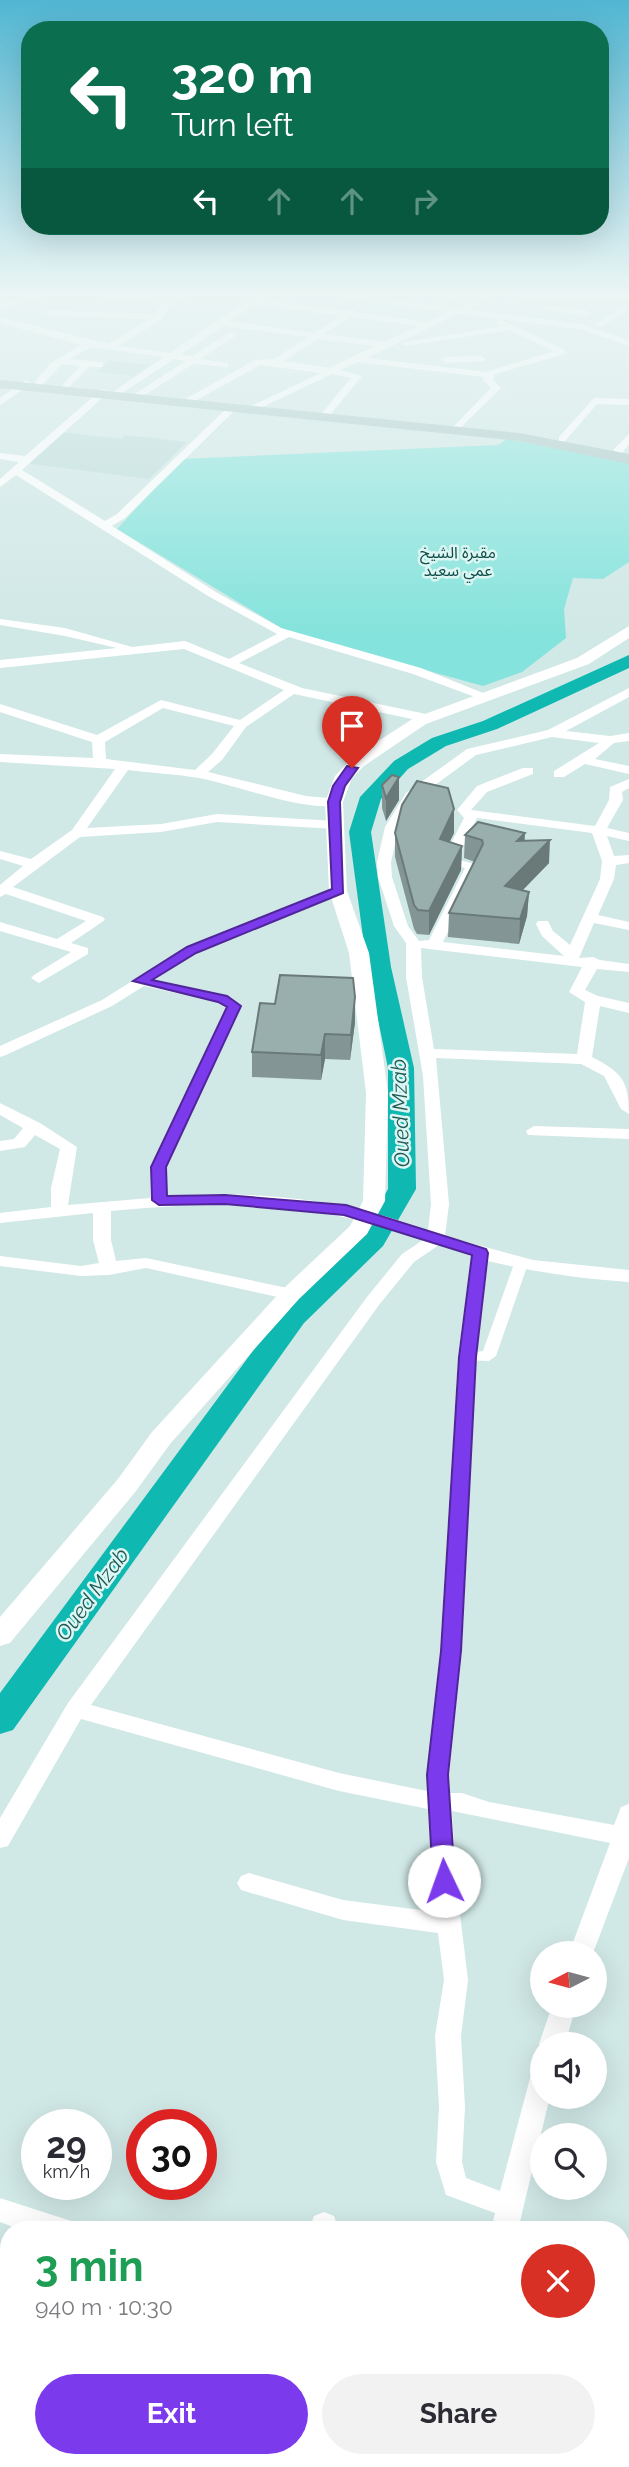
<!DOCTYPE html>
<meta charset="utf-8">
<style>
body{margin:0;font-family:Raleway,"Noto Sans Arabic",sans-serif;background:#f2f2f3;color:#2b2b33;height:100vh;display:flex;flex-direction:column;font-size:26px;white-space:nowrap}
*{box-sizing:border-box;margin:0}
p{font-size:23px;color:#7c7c81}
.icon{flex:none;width:38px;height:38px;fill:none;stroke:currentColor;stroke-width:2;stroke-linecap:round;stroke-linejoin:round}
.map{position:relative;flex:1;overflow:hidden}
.side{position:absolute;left:0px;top:2221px;width:630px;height:247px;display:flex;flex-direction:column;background:#fff;border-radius:28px 28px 0 0;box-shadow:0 7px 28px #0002}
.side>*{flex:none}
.top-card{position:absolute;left:21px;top:21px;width:588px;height:214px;border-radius:28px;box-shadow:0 7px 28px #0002;background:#0b6e4f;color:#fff;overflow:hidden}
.needle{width:46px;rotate:264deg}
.tools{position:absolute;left:530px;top:1941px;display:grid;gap:14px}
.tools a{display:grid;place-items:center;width:77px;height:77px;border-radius:50%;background:#fff;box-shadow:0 7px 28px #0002;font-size:35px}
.speed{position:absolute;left:21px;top:2109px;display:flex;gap:14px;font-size:35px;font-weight:700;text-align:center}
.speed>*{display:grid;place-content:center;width:91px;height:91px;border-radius:50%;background:#fff;box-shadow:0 7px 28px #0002;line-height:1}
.speed small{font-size:18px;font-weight:400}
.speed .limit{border:10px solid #d22;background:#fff;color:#111}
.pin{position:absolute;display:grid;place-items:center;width:60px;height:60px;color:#fff;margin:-72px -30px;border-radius:50% 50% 50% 0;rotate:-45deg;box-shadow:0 0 7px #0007}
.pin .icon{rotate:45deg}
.me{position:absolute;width:77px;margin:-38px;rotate:357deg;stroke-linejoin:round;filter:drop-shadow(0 0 5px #0008)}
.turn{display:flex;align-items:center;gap:24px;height:147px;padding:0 35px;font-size:32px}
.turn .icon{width:91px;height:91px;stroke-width:2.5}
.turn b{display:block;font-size:49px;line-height:60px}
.lanes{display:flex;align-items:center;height:66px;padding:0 35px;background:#0003;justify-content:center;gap:35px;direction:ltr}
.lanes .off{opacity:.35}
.round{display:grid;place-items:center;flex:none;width:74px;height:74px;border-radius:37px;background:#f2f2f3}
.summary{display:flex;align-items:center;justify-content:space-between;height:119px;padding:0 35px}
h1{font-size:42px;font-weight:700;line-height:52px;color:#1e9e55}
.button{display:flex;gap:14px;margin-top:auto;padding:14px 35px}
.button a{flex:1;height:80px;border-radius:42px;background:#7c3aed;color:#fff;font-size:28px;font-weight:700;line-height:80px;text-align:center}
.button a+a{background:#f2f2f3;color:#2b2b33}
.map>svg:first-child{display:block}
.built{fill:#bbdcd9}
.green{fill:#84e3dc}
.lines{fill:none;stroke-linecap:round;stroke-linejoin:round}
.river{fill:#0fb8b0;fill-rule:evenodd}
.pedestrian{fill:#fff;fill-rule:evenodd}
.minor{fill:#fff;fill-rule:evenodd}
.tertiary{fill:#fff;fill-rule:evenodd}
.secondary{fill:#a9c8c6;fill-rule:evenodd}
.wall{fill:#839695}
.shaded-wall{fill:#6a7a79}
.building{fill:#98afad;stroke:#6a7a79;stroke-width:2}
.route{fill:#7c3aed;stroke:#51269a;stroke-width:2}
.labels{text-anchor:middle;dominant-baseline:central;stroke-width:5;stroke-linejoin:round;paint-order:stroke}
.far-park-label{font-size:16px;fill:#0e4d49;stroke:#ddf6f3}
.water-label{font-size:21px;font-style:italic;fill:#1e5955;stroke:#ddf6f3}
</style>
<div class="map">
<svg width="629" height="2467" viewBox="0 0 629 2467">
<rect width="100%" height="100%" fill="#d0e8e6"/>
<!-- built -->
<path class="built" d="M109,361L150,365L133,376L97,372Z
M60,432L121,439L125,435L187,442L149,479L25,463Z"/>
<!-- green -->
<path class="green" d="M507,439L629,462V562L603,579L573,578L564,609L566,638L522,672L483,686L288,632L117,529L182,459L498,445Z"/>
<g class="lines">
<!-- river -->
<path class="river" d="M629,655V668L497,729L446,746L408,769L381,799L371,832L391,967L414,1068L416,1189L383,1246L304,1323L13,1730L0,1734V1693L284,1309L362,1235L388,1189V1068L367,967L349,832L360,797L394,761L432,738L483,721Z"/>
<!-- pedestrian -->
<path class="pedestrian" d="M522,1257L529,1261L496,1356L489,1361L462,1360L460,1357L462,1354L483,1351L515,1261Z"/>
<!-- minor -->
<path class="minor" d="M60,289H73L0,309V303Z
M80,289L167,298L191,289H201L171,303L162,319L119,346L171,353C198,335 254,287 285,289L265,300L347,311L352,309L356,312L426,322L447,312L286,289H307L431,305L460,289H470L442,306L456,308L487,293L481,292V289L554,295L629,294V300L554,301L498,294L467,309L581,324L629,340V346L580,329L458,314L367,358L486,372L554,351L509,330L405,346L401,343L501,326L496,322L500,319L565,350V354L495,374L493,380L501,388L455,433L450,430L452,428L491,388L483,380L484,377L358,362L340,370L362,376L330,415L322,413L351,378L332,374L250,413L245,410L247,408L321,373L260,365L193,402H187V398L255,360L274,359L308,337L223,326L181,354L193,356L230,332H236V336L200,359L228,363V367L193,364L143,396L135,394L186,361L174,359L119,395L114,392L116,390L164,357L91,347L70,359L100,362L103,363V367H89L66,390L61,387L80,366L62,364L41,386H35V382L51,363L81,345L0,323V317L109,344L149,319L50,316L46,313L50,310L156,314L162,303L111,300ZM256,304L341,316L314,333L229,321ZM351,317L418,326L384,342L324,334ZM318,339L375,346L329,368L284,361Z
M546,305L587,310L591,313L587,316L543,310Z
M621,308L628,310L601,327L594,325Z
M481,356L486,359L484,361L446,363L441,360L446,357Z
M26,380L31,383L29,385L0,405V398Z
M102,389L110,391L22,470L105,521L117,514L229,406H235V410L125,518L112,526L216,592L281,628L421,668L493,697L483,700L413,674L289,637L239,663L302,688L426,714L432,718L426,722L294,694L246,727L222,760L208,772L306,796L339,799V805C303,812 237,785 199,778C176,774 151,773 128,770L87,828L161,824L217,814L336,821L343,825L336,829L217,822L161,832L80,837L13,887L103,917L105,920L71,943L88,948V954L39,983L31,978L34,975L71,952L0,931V922L57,939L86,921L6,894L0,897V885L23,866L0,859V851L31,859L72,830L115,769L0,762V754L93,758L92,742L0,712V704L97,735L161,700L240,720L284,690L184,649L0,668V660L117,648L65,636L0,625V619L65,628L132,647L185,641L229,659L277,634L208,596L16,475L0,487V479L19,462L0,459V453L25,456ZM163,708L234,726L212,754L195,770L106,759L105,742Z
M594,398L629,399V405L597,404L565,441H559V437Z
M629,434V444L622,453H614V449Z
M629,688V697L566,731L610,736L629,733V741L614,743L595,759L629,766V774L585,764L564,777H554V771L599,743L552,737L476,755L416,799L399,827L391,862L392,877L408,926L419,941L429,940L465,868L442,861L464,818L457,810L477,786L523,768H533V774L487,792L471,810L595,826L609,800L610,787L629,779V788L622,792L623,800L607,828L629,833V841L607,836L614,856L629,855V863L616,865L614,879L598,915L629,922V930L594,923L579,958L593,957L600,960L629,964V972L597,969L585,990L598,996L629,1003V1013L600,1006L592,1057C621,1072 629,1080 629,1114L621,1109L604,1076L581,1064L436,1058L449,1204L445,1236L533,1260L629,1270V1282C581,1279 534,1272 488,1261L476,1357L462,1651L449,1775L450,1793H462L489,1802L614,1825L621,1807L629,1804V1858L593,1953H569L610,1843L452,1811L456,1881L468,1980L461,2036L465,2107L462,2162L466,2178L500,2191L533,2067L542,2064V2096H550L518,2230H491L495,2213L446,2195L436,2162L439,2107L435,2036L444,1980L438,1933L343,1920L241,1890L237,1883L241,1876L249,1873L343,1900L436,1912L428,1809L339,1791L81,1719L8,1846L0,1848V1818L68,1703L367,1297L402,1254L423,1240C315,1201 224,1200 111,1211V1240L116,1261L146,1258L297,1290L300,1294L297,1298L291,1300L146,1268L109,1275L81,1276L0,1266V1256L81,1266L99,1263L93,1240V1213L0,1223V1213L51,1207V1188L60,1149L35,1135L25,1147L0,1151V1141L14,1139L23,1128L0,1115V1103L40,1123L77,1147L68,1205L150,1198V1167L226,1008L217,1002L144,986L112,1006L6,1055L0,1057V1046L102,1000L186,947L333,888H343V894L196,953L154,980L227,996L242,1006L166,1167L167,1196C257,1190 344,1199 428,1230L431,1204L423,1076L406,977V943L394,926L378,877L377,862L385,827L406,793L467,749L548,730ZM477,818L592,833L602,861L600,879L570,945L553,931L548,921H538L536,924L542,936L564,956L443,942L480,866L457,859ZM421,948L582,967L569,992L585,1002L577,1054L434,1049L422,977ZM439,1245L471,1256L458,1357L440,1651L427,1775V1791L339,1773L91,1705L379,1305L414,1262Z
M534,1126L629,1129V1139L528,1135L526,1131Z
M552,2006H576L565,2044H542V2051L539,2044Z
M0,2198L71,2221L74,2230H21L0,2222Z
M324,2212L334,2216L337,2225L336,2230H309L314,2216Z
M621,2356L629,2358V2386L621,2384Z
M131,2459H161L157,2467H127Z
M208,2459H238L235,2467H205Z
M418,2459H461L463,2462L461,2467H422Z"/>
<!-- tertiary -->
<path class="tertiary" d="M629,626V638L589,664L426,724L364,766L352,778L343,802L347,891L369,953L388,1093L385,1201L367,1234L299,1299L170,1444L136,1491L10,1643L0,1646V1617L118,1479L152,1432L283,1289L350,1226L363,1201L366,1093L349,953L329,891L325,802L335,776L352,758L414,718L577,658Z"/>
<!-- secondary -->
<path class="secondary" d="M0,380L519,433L629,454V464L519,441L0,388Z"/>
</g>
<!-- wall -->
<path class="wall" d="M399,777V800L386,821L382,808V785Z
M454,809V833L449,842L462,846L461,870L429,935L417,934L414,929L395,857V833Z
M465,835L525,841L549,863L523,890L529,892L527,916L519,944L448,937L449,913L475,862L464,858Z
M355,997V1022L350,1060L325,1059L321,1080L252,1077V1052L275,1004Z"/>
<!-- shaded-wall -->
<path class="shaded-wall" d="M399,777V800L386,821V798Z
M454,809V833L440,862V839Z
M525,833L524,856L517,841Z
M550,840L549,863L503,910L505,886Z
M462,846L461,870L429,935V911Z
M529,892L527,916L519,944L520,919Z
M355,997V1022L350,1060L351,1035Z
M325,1034V1059L321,1080V1055Z"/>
<!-- building -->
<path class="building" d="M392,775L399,777L386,798L382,785Z
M417,781L448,788L454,809L440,839L462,846L429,911L418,910L414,905L395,833L402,805Z
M478,822L525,833L517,841L550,840L505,886L529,892L520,919L449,913L483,844L482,840L465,835Z
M280,975L353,978L355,997L351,1035L325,1034L321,1055L252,1052L260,1003L275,1004Z"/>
<!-- sky -->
<linearGradient id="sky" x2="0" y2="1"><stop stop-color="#51b6d2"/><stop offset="0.46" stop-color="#eaf5f4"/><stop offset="1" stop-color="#eaf5f4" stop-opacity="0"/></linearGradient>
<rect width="629" height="634" fill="url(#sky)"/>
<!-- route -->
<path class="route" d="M347,766L358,768L345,786L340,802L343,893L196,953L152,980L227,996L241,1006L166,1167L167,1196L225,1195L346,1205L486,1249L488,1253L476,1357L461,1651L448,1775L455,1881L452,1887L444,1889L437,1887L433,1881L427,1775L441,1651L459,1357L472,1255L344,1215L225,1204L159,1205L152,1200L151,1167L227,1007L218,1002L133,981L187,947L332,889L328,802L333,786Z"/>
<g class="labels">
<!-- far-park labels -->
<g class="far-park-label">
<text x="458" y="552">مقبرة الشيخ<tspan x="458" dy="18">عمي سعيد</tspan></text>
</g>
<!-- water labels -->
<g class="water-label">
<text transform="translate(400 1113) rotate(-92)">Oued Mzab</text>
<text transform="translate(92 1594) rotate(-54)">Oued Mzab</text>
</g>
</g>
</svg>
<div class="tools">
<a><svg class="needle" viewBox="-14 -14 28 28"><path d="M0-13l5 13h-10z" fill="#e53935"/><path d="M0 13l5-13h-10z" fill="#7c7c81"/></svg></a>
<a><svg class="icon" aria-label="sound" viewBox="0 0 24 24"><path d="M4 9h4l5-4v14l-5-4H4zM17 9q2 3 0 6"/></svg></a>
<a><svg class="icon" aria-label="search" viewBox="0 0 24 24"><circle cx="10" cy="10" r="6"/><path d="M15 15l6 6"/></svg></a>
</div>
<div class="speed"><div>29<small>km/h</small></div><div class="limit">30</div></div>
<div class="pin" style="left:352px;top:768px;background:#d93025"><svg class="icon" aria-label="arrive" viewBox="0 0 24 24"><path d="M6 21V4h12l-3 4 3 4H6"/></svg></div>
<svg class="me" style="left:444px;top:1881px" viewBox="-20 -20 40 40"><circle r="19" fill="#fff"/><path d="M0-13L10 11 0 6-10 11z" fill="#7c3aed"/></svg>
<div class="top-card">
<div class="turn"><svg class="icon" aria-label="left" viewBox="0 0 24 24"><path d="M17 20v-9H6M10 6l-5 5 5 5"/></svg><div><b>320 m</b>Turn left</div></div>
<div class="lanes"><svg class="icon" aria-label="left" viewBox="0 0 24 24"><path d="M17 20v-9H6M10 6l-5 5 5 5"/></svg><svg class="icon off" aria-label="ahead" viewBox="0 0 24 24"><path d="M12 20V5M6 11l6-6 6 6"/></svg><svg class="icon off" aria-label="ahead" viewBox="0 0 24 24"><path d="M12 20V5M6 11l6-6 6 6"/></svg><svg class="icon off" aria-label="right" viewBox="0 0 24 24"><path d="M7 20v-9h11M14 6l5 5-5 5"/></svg></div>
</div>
<section class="side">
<div class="summary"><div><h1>3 min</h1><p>940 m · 10:30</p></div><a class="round" style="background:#d93025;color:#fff"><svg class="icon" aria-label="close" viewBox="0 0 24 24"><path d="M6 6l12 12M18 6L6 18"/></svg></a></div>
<div class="button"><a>Exit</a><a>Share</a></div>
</section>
</div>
